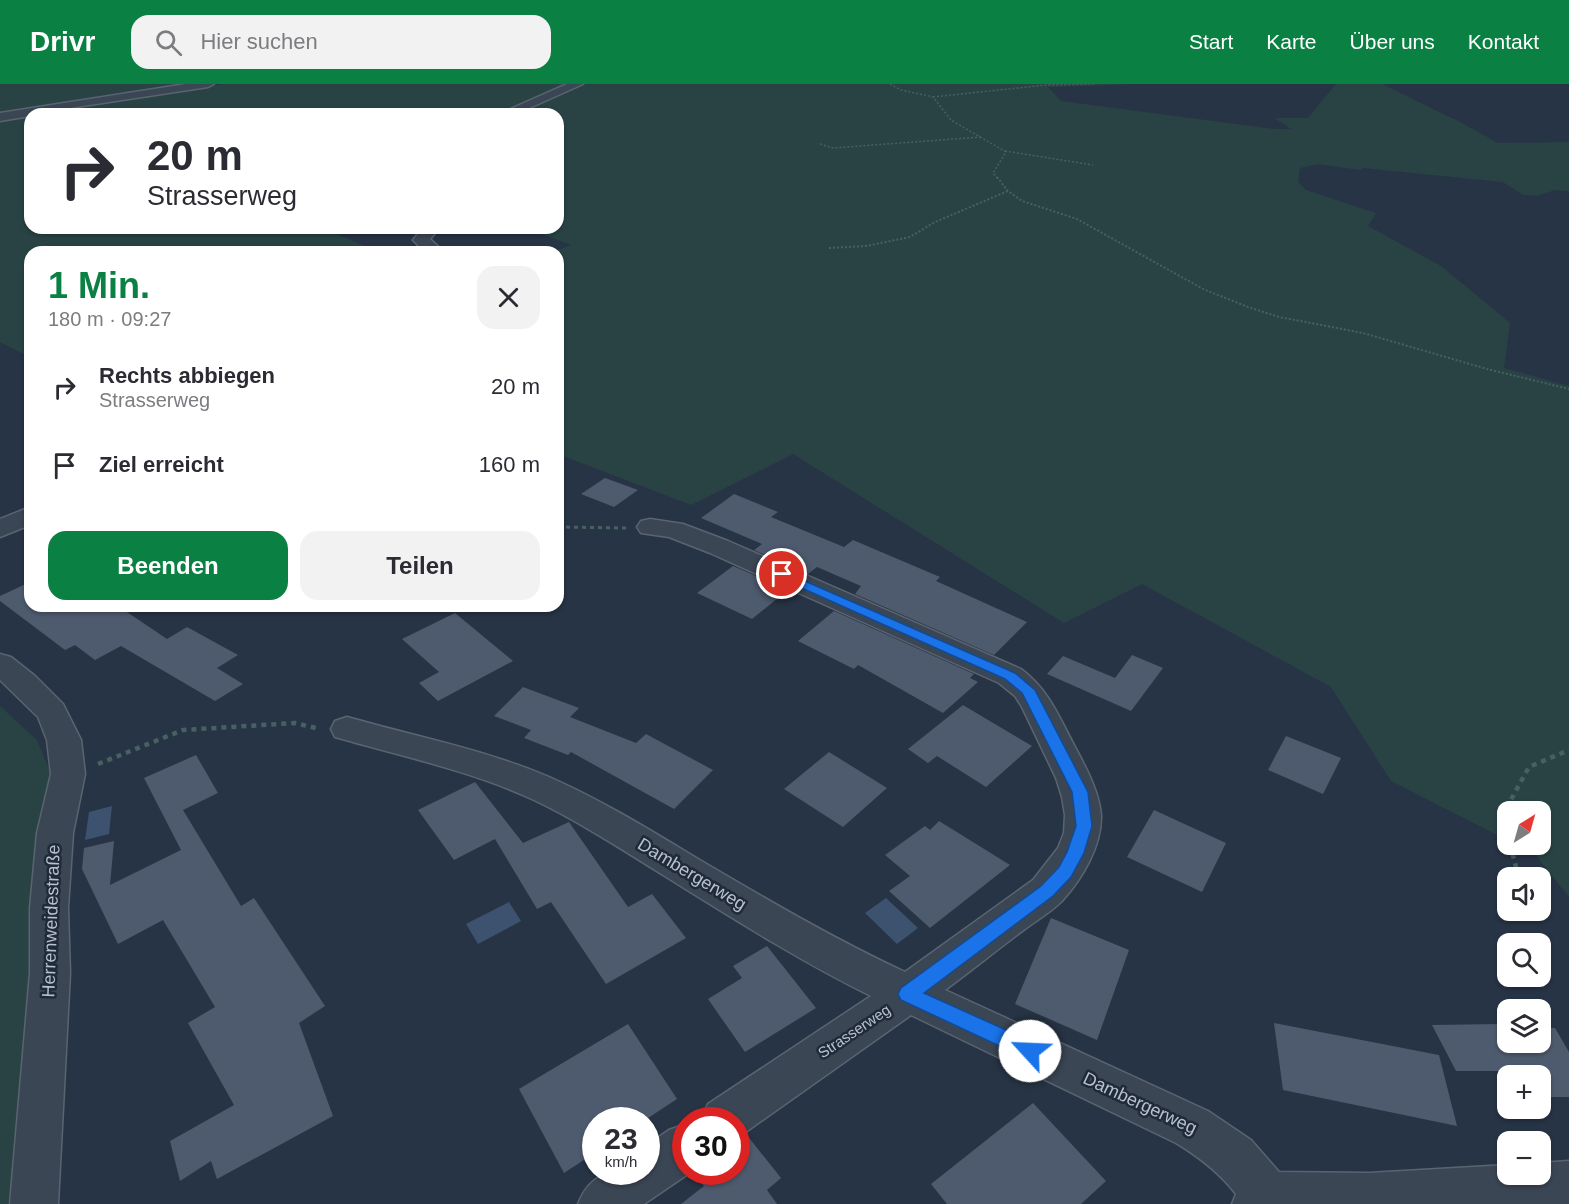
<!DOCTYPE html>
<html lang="de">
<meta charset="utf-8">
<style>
body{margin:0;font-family:Helvetica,sans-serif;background:#f2f2f3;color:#2b2b33;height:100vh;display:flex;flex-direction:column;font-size:22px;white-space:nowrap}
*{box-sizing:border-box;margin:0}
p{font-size:20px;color:#7c7c81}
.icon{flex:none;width:33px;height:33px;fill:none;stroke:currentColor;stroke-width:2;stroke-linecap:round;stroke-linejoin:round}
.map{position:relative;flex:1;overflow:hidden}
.details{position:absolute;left:24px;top:162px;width:540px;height:366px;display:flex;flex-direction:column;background:#fff;border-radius:18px;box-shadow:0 2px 4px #0004}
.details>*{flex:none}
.top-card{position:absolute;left:24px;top:24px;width:540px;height:126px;border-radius:18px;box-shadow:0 2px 4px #0004;background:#fff;color:#2b2b33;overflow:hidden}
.needle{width:39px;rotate:37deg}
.tools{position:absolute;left:1497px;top:717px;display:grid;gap:12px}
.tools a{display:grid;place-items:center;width:54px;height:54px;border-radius:12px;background:#fff;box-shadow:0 2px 4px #0004;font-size:30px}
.speed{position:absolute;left:582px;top:1023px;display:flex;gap:12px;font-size:30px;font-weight:700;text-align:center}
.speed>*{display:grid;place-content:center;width:78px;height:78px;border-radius:50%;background:#fff;box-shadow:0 2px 4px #0004;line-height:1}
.speed small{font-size:15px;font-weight:400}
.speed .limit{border:9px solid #d22;background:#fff;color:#111}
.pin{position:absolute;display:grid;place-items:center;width:51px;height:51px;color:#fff;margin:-26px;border:3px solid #fff;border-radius:50%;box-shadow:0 2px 6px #0007}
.me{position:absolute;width:66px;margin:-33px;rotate:295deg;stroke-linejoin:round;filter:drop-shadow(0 0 4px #0008)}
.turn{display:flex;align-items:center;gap:21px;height:126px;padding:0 24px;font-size:27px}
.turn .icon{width:78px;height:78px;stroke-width:2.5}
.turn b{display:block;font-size:42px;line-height:51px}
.round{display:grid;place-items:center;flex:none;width:63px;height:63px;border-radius:18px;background:#f2f2f3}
.head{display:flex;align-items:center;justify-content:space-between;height:102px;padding:0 24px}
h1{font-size:36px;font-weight:700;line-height:45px;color:#0b8043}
.button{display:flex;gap:12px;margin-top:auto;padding:12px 24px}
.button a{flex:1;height:69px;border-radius:18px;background:#0b8043;color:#fff;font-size:24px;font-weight:700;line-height:69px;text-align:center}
.button a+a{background:#f2f2f3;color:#2b2b33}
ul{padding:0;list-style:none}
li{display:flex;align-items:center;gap:18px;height:78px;padding:0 24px}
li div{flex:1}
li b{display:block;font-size:22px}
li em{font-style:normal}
header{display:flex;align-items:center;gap:36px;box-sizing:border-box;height:84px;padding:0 30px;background:#0b8043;color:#fff}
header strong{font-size:28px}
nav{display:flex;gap:33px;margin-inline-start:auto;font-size:21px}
.search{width:420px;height:54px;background:#f2f2f3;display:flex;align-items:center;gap:15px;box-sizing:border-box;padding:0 21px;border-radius:18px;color:#7c7c81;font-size:22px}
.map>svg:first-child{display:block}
.green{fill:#294345}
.water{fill:#3c526e}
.building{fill:#4e5b6e}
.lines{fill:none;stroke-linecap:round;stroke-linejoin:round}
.minor-casing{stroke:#5a6471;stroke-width:3}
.path-far3{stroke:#476061;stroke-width:1.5;stroke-dasharray:2 2;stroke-linecap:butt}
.path-far2{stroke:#476061;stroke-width:2;stroke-dasharray:2 2;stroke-linecap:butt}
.path-far1{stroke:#476061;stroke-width:3;stroke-dasharray:4 4;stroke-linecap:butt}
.path{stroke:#476061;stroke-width:4.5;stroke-dasharray:5 5;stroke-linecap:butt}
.minor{fill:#3b4654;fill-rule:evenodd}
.route{fill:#1a73e8;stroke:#114b97;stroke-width:1.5}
.labels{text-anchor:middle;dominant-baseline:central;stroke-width:5;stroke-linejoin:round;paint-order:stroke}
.street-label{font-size:15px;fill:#b9c1cd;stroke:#202b39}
.near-street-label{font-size:18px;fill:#b9c1cd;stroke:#202b39}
</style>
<header>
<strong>Drivr</strong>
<div class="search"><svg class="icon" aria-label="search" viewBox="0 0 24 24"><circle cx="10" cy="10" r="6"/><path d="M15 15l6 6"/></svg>Hier suchen</div>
<nav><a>Start</a><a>Karte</a><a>Über uns</a><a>Kontakt</a></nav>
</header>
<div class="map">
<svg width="1569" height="1120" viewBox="0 0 1569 1120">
<rect width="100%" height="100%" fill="#273445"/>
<!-- green -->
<path class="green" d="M0,0H193L0,31Z
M224,0H1136L1048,3L1061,17L1274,45H1291L1274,34H1308L1336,0H1382L1464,40L1498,59L1569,58V107L1555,106L1537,112L1523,111L1503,98L1363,84L1360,86L1318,80L1300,84L1298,98L1306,106L1376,129L1368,142L1441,182L1510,239L1504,284L1569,302V813L1534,769L1517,761L1540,760V728H1508L1507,756L1391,697L1331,603L1142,500L1064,539L793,370L691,421L558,370V168H552L571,161L526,144H558V30H40Z
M30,32V144H322L379,168H30V273L0,258V38Z
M0,622L37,656L50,687V719L16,1073L8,1120H0Z"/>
<!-- water -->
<path class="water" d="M112,722L109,750L85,756L89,728Z
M886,814L918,844L897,860L865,829Z
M509,818L521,837L478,860L466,840Z"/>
<!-- building -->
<path class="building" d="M605,394L638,406L614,423L581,410Z
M734,410L778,428L771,433L844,463L853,456L940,493L936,497L1027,538L994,571L855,510L861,502L817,483L808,490L754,466L762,460L701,434Z
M733,482L788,506L752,535L697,509Z
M30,498V522H118L167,555L187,543L238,571L217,584L243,600L215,617L121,562L95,576L75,561L65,566L0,517V512Z
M834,527L974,590L970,594L978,598L943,629L858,581L854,585L798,557Z
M455,529L513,577L438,617L419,599L439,588L402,555Z
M1132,571L1163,584L1131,627L1047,590L1063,572L1115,594Z
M523,603L579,624L570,633L636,659L646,650L713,686L674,725L571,668L568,671L524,654L531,646L494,632Z
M963,621L1032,662L986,703L937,672L928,679L908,665Z
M1286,652L1341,674L1323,710L1268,686Z
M829,668L887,704L843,743L784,705Z
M196,671L218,709L183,726L241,822L254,814L325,922L299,939L333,1032L217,1095L211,1077L180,1097L170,1057L234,1021L188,939L215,923L163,836L118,860L82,785L84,764L114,757L110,801L181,766L144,694Z
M475,698L523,759L569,738L628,823L652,810L686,854L606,900L551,818L537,825L495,755L454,776L418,726Z
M1154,726L1226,759L1202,808L1127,773Z
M939,737L1010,781L930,844L889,807L910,792L885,771L925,742L930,746Z
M1051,834L1129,866L1097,956L1015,920Z
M767,862L816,924L745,968L708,915L742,894L733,882Z
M1274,939L1439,971L1457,1042L1283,1006Z
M628,940L677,1015L645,1036H596V1068L564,1089L519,1005Z
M1501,940L1503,944H1508V958H1540V944H1555L1569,968V1013H1540V992H1508V996L1502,987H1456L1432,941Z
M1033,1019L1106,1097L1081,1120H947L931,1100Z
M746,1050L781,1094L767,1106L777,1120H681L704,1102L694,1088H736V1055Z"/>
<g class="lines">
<!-- minor casing -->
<g class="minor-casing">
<path id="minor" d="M186,0H214L208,3L30,30V32L0,37V29Z
M567,0H583L516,30H499Z
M420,144H436L437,147L430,155L444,168H425L413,156L421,146Z
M30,423V441L0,453V435Z
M650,435L683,440L728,457L1021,585C1049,606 1059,633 1075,663C1086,684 1099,707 1101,731C1102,762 1082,795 1062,817C1051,828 1037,836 1025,845C998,865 972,886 945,906L1208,1027L1251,1056L1279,1088L1369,1089L1508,1081V1090H1540V1079L1569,1077V1120H1232L1236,1110C1219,1088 1199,1073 1176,1059L911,931L740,1052L736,1053V1036H701L708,1020L871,912C798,876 729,832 660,789C618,763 578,737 534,716C472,687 401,672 335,653L331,645L335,637L347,633C417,653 493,667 560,698C608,720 653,748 698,775C766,815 834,855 905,888L1033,796L1058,764L1064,749L1065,731L1062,713L1056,694L1022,623L1015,612L999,599L710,469L669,453L641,449L637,443L641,437Z
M0,570L11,573L35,592L63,620L81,656L85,690L73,749L68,824L70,889L58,1120H10L30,889V824L37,749L51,690L47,656L38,633L0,596Z
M686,1040V1088H691L644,1120H578C592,1085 613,1088 646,1088V1062L669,1046Z"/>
</g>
<!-- path-far3 -->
<path class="path-far3" d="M890,0L901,6L933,13L951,36L1006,68L993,89L998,95
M933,13L1046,1L1096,0
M820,60L833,64L981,53
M1005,67L1093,81"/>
<!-- path-far2 -->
<path class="path-far2" d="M997,93L1008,107L1022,117L1077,135L1203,205L1248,223L1279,233L1363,249L1487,285L1569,305
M829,164L866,162L910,153L935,138L1008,107"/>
<!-- path-far1 -->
<path class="path-far1" d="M558,443L626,444"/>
<!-- path -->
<path class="path" d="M98,680L183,646L295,639L320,645
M1508,752L1502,732L1529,683L1569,666
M1510,760L1519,794"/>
<!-- minor -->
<use href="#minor" class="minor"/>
</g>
<!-- route -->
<path class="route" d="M782,487L1015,589L1035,606L1088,708L1092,742L1084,769L1071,793L1053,812L924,909L1037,960L1039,967L1037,973L1030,976L1023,973L901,916L898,910L901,904L1041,802L1059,783L1067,768L1076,742L1072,708L1022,609L1005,595L777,493L775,490L777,488Z"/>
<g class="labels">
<!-- street labels -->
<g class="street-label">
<text transform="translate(854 947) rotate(-34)">Strasserweg</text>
</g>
<!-- near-street labels -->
<g class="near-street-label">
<text transform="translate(692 790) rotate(31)">Dambergerweg</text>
<text transform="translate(51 837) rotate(-88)">Herrenweidestraße</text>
<text transform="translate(1140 1019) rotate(25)">Dambergerweg</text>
</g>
</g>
</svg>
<div class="tools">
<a><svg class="needle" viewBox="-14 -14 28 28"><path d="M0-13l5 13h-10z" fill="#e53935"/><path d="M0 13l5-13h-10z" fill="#7c7c81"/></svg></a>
<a><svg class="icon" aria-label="sound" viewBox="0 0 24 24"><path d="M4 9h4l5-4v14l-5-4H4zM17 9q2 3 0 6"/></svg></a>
<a><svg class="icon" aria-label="search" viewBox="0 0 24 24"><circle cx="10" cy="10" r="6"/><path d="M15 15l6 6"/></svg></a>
<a><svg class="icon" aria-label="layers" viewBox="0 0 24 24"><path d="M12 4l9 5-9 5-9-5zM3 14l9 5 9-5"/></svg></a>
<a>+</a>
<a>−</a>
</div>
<div class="speed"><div>23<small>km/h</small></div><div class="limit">30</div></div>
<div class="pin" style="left:782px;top:490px;background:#d93025"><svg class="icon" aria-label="arrive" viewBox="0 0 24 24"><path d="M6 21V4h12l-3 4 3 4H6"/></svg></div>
<svg class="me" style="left:1030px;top:967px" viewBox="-20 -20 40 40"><circle r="19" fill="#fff"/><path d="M0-13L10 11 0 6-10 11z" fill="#1a73e8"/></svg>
<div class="top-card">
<div class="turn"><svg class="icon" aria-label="right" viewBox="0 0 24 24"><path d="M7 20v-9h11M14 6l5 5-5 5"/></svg><div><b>20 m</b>Strasserweg</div></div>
</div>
<section class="details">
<div class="head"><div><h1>1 Min.</h1><p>180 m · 09:27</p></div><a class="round"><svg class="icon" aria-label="close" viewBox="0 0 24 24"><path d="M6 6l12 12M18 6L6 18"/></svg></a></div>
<ul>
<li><svg class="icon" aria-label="right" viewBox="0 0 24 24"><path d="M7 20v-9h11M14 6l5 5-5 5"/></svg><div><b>Rechts abbiegen</b><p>Strasserweg</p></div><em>20 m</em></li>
<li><svg class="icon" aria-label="arrive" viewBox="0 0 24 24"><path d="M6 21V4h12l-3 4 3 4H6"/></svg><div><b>Ziel erreicht</b></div><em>160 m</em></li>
</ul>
<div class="button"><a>Beenden</a><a>Teilen</a></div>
</section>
</div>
